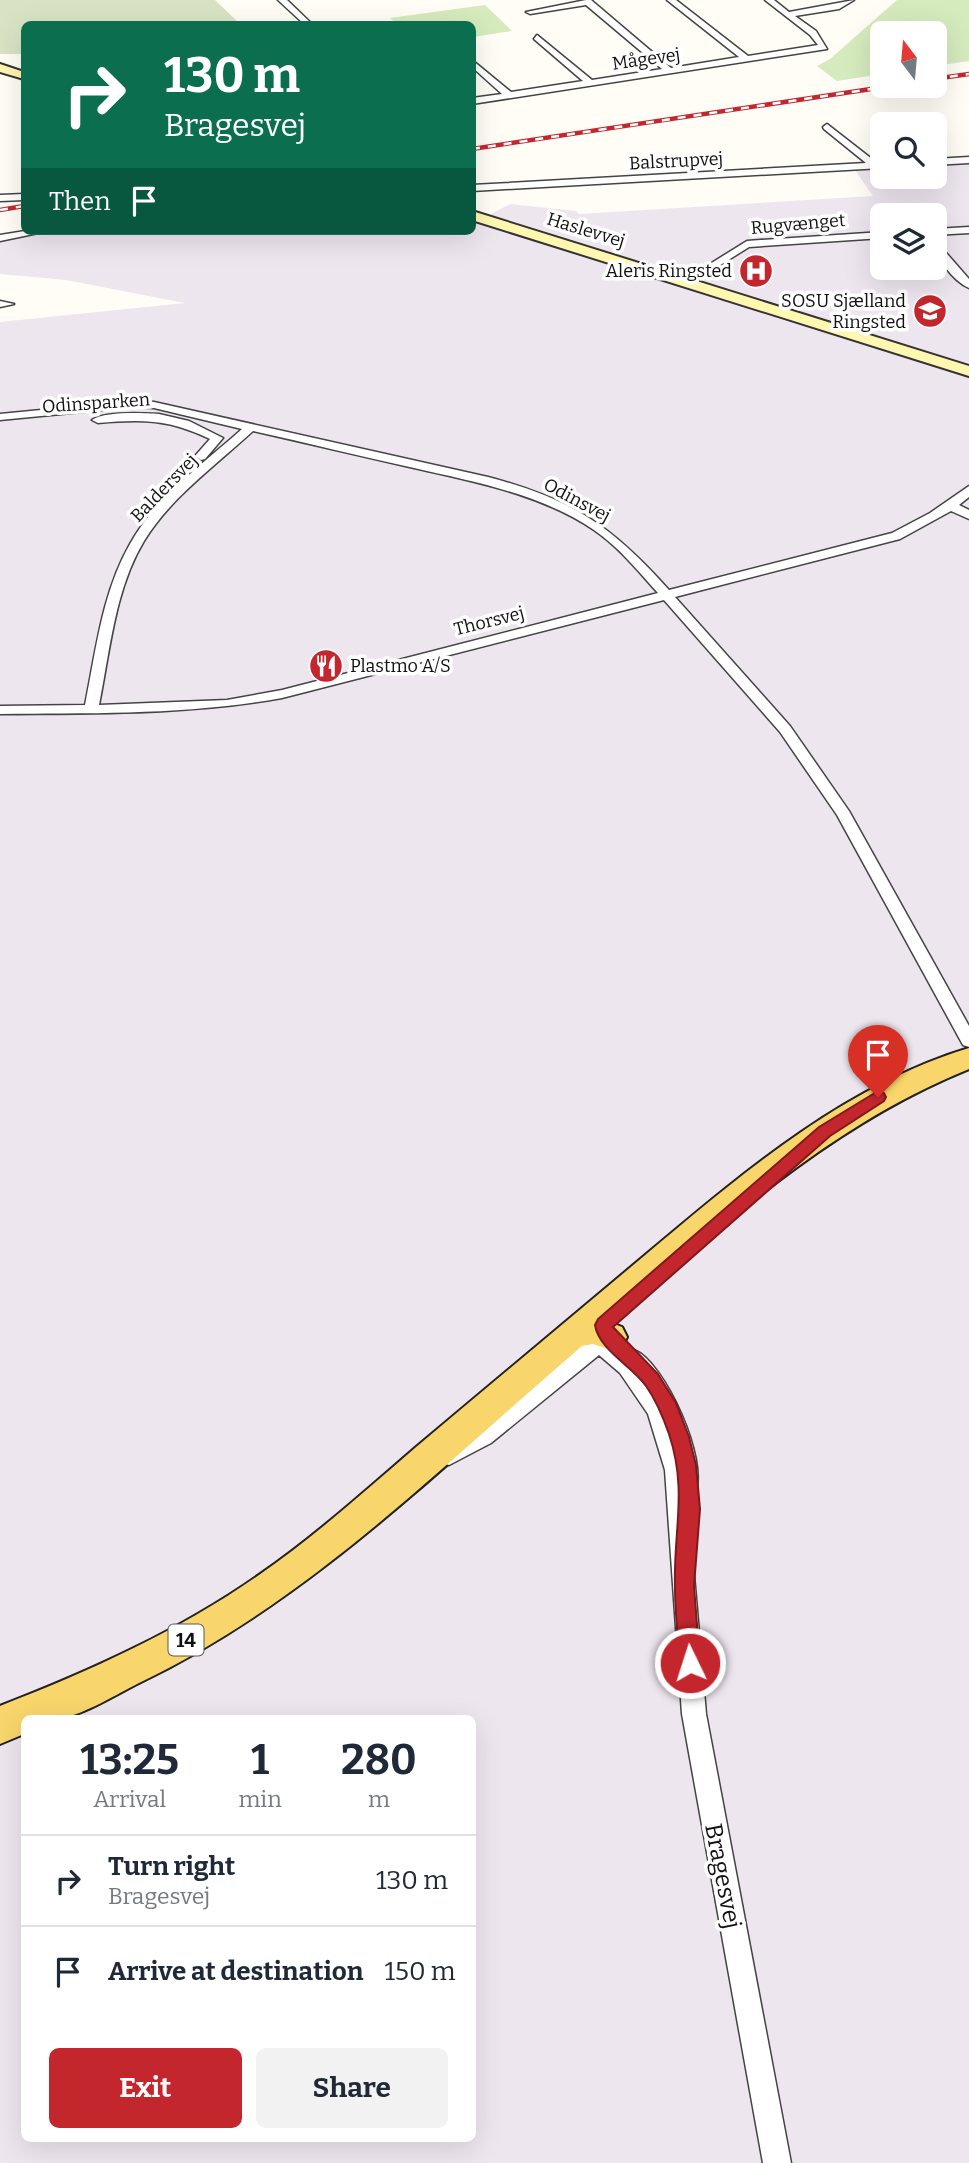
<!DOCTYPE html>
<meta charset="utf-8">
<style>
body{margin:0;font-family:Bitter,serif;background:#f2f2f3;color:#1f2937;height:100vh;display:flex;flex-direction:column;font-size:26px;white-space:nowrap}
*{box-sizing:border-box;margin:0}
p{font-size:23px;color:#747a83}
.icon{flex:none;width:38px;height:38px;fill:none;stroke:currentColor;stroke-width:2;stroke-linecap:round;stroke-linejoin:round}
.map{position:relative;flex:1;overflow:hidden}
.drawer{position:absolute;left:21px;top:1715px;width:455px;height:427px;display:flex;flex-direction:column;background:#fff;border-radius:10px;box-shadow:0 7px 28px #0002}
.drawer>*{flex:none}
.hud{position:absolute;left:21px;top:21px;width:455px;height:214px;border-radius:10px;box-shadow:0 7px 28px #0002;background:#0b6e4f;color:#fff;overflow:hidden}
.needle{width:46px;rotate:344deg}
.fabs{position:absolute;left:870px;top:21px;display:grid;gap:14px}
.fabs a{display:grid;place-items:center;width:77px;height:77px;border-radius:10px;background:#fff;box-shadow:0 7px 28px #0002;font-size:35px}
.pin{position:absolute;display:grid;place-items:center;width:60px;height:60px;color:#fff;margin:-72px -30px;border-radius:50% 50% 50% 0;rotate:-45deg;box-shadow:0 0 7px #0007}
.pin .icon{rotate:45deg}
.me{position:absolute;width:77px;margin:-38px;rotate:356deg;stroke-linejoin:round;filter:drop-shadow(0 0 5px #0008)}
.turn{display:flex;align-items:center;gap:24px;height:147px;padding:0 28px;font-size:32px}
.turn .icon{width:91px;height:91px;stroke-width:2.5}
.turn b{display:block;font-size:49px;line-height:60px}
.then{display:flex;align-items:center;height:66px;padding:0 28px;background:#0003;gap:14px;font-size:26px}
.eta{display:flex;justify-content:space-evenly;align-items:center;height:119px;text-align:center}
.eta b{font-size:42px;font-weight:700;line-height:49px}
.primary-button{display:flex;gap:14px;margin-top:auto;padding:14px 28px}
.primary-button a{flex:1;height:80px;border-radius:10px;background:#c4262e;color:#fff;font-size:28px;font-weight:700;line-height:80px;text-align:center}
.primary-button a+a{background:#f2f2f3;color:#1f2937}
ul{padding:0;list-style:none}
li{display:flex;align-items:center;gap:21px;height:91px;padding:0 28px;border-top:2px solid #e0e1e3}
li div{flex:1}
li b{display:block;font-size:26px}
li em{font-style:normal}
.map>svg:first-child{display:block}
.industrial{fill:#eee6ef;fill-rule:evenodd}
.green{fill:#d5ebbd}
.cemetery{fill:#d9e3c4}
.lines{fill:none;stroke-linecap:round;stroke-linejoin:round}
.street-casing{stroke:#444;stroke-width:3}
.secondary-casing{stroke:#333;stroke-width:4}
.primary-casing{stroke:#222;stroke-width:4}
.street{fill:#fff;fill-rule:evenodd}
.secondary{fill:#fff6b0;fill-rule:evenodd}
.primary{fill:#f9d66b;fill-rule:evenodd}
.rail-casing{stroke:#c4262e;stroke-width:4.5}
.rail{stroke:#fff;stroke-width:2.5;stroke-dasharray:8;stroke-linecap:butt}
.route{fill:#c4262e;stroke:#7f191e;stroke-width:2}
.labels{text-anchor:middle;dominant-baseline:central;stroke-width:7;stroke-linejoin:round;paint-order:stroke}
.far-street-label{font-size:18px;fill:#111;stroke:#fff}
.far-poi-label{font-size:18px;fill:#111;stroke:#fff;text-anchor:end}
.shield{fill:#fff;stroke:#585858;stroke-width:2}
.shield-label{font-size:19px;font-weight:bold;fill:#111}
.near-street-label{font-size:24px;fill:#111;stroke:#fff}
</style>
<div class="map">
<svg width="969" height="2163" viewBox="0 0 969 2163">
<rect width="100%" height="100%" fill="#fffdf5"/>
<!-- industrial -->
<path class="industrial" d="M969,163V2163H0V322L185,303L66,280L0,274V241L59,231H472L473,222L481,224L493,213L510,204L576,211L579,214L873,196L855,170L882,168V177H934L935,165ZM882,215H934V268H882ZM24,1718H472V2138H24Z"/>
<!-- green -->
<path class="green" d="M897,0H969V61L935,66L934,33H882V74L837,81L817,66L830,59Z
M485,5L512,31L473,37L472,24H397L390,18Z"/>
<!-- cemetery -->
<path class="cemetery" d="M0,0H215L240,24H24V54H0Z"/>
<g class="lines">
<!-- street casing -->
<g class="street-casing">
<path id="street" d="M278,0H287L312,24H304Z
M586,0H591L671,68L739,57L667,0H676L748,56L818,45L810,35L765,0H774L789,12L854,0L839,9L795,16L816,31L827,49L472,104V98L502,94L472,67V60L511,92L583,81L534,39L537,35L592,80L662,69L586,5L530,14L526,12Z
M827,124L877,163L882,162V168L472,191V185L866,163L824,129L823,127Z
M969,157V163L934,165V159Z
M24,194V200L0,201V195Z
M969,227V233L934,235V229Z
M25,231H48L0,241V235Z
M882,232V238L749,247L690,284L681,282L747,241Z
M934,239L969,279V288C953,281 934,256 934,239Z
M0,301L14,304L0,307Z
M133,401L154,402L488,477C572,499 612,526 669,590L892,533L930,513L969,486V497L959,505L969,510V519L951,511L900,539L675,597L790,726L849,811L969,1026V1047L963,1045L837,815L780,732L664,600L282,698C189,715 95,713 0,714V706L85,705C96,651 102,593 130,544C156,497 203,464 242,429L154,408L133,407L0,420V414ZM253,431C307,443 360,456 414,468C475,482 541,494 594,530C619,547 638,571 658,593L282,690L227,700L99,705C110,650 115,589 144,541C171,497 216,465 253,431Z
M159,414L189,421L223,438L205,459L201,460L195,456L210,439C169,419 142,419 98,423L92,420C105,411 143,413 159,414Z
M588,1326L595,1328L626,1354L634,1350C665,1362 709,1462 695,1492L687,1494L706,1714L791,2163H763L682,1714L665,1470L648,1414L620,1373L599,1355L491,1443L449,1465L442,1463L439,1456L442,1449L477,1429L584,1343L578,1334L581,1328Z"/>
</g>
<!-- secondary casing -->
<g class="secondary-casing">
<path id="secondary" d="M0,64L24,72V79L0,72Z
M472,211L969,366V376L472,220Z"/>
</g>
<!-- primary casing -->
<g class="primary-casing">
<path id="primary" d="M969,1048V1069C830,1125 721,1226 609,1322L622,1327L627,1337L622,1347L611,1350L593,1344L582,1346C441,1467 308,1602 139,1683C117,1694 85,1714 62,1718C50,1721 36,1718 24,1718V1734L0,1744V1706C90,1671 179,1631 259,1575C314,1537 364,1492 415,1448C483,1391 551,1334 619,1277C726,1188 834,1089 969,1048Z"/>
</g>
<!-- street -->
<use href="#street" class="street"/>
<!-- secondary -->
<use href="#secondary" class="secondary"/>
<!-- primary -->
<use href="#primary" class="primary"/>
<!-- rail casing -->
<g class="rail-casing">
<path id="rail" d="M934,79L969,74
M884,91L919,86
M472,149L891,86
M0,210L24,206"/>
</g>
<!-- rail -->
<use href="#rail" class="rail"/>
</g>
<!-- route -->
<path class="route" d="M878,1091L884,1093L886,1097L884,1101L830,1136L613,1327L658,1374L676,1403L689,1437L696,1465L700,1509L694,1586L700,1663L697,1670L690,1673L683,1670L680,1663C678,1638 675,1613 675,1588C673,1532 688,1491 669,1434C663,1417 656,1400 646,1386C632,1366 599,1350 595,1325L598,1319L819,1127Z"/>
<!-- icons -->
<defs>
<g id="hospital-disc" transform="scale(1.75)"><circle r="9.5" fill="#c4262e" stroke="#fff"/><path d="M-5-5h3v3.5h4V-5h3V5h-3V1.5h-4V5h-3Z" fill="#fff"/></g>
<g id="school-disc" transform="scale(1.75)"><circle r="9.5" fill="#c4262e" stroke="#fff"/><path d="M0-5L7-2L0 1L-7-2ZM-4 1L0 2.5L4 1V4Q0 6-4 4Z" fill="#fff"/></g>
<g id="restaurant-disc" transform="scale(1.75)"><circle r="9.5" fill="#c4262e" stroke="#fff"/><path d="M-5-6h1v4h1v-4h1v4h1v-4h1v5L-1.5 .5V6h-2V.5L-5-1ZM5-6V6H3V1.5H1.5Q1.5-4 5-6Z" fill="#fff"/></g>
</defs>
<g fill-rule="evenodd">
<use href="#hospital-disc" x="756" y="271"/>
<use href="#school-disc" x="930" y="311"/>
<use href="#restaurant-disc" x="326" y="666"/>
</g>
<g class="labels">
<!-- far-street labels -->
<g class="far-street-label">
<text transform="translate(646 59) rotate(-8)">Mågevej</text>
<text transform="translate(676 161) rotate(-3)">Balstrupvej</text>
<text transform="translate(798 224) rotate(-5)">Rugvænget</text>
<text transform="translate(586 230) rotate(17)">Haslevvej</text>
<text transform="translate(96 403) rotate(-4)">Odinsparken</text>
<text transform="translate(164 488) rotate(-46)">Baldersvej</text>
<text transform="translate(577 500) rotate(28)">Odinsvej</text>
<text transform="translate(489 621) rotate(-14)">Thorsvej</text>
</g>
<!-- far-poi labels -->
<g class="far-poi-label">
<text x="732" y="271">Aleris Ringsted</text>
<text x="906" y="301">SOSU Sjælland<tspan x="906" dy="21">Ringsted</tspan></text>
<text x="350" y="666" text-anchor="start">Plastmo A/S</text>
</g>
<!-- shield labels -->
<rect class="shield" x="168.5" y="1624.5" width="35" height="31" rx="5"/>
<g class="shield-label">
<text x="186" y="1640">14</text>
</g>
<!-- near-street labels -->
<g class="near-street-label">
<text transform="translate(723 1876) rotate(79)">Bragesvej</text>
</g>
</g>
</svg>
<div class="fabs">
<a><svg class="needle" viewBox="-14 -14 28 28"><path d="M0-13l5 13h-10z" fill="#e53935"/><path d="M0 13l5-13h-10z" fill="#747a83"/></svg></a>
<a><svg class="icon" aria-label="search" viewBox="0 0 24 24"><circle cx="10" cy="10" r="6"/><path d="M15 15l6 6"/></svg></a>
<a><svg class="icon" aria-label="layers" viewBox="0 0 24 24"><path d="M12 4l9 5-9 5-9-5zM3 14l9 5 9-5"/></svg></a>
</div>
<div class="pin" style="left:878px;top:1097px;background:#d93025"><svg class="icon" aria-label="arrive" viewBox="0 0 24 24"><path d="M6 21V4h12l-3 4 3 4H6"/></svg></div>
<svg class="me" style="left:690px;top:1663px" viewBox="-20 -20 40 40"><circle r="17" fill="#c4262e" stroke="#fff" stroke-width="3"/><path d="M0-11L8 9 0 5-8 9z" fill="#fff"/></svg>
<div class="hud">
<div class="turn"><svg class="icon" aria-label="right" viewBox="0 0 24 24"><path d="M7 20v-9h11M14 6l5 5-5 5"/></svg><div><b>130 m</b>Bragesvej</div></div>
<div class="then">Then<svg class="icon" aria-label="arrive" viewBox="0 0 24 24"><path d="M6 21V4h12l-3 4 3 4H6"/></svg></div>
</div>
<section class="drawer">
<div class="eta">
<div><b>13:25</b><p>Arrival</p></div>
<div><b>1</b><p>min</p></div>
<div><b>280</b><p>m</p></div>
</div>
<ul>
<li><svg class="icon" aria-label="right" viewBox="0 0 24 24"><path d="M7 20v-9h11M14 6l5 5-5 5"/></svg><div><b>Turn right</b><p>Bragesvej</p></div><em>130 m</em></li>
<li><svg class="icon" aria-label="arrive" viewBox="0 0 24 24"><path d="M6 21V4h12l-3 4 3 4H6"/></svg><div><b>Arrive at destination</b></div><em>150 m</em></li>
</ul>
<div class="primary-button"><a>Exit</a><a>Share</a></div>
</section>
</div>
